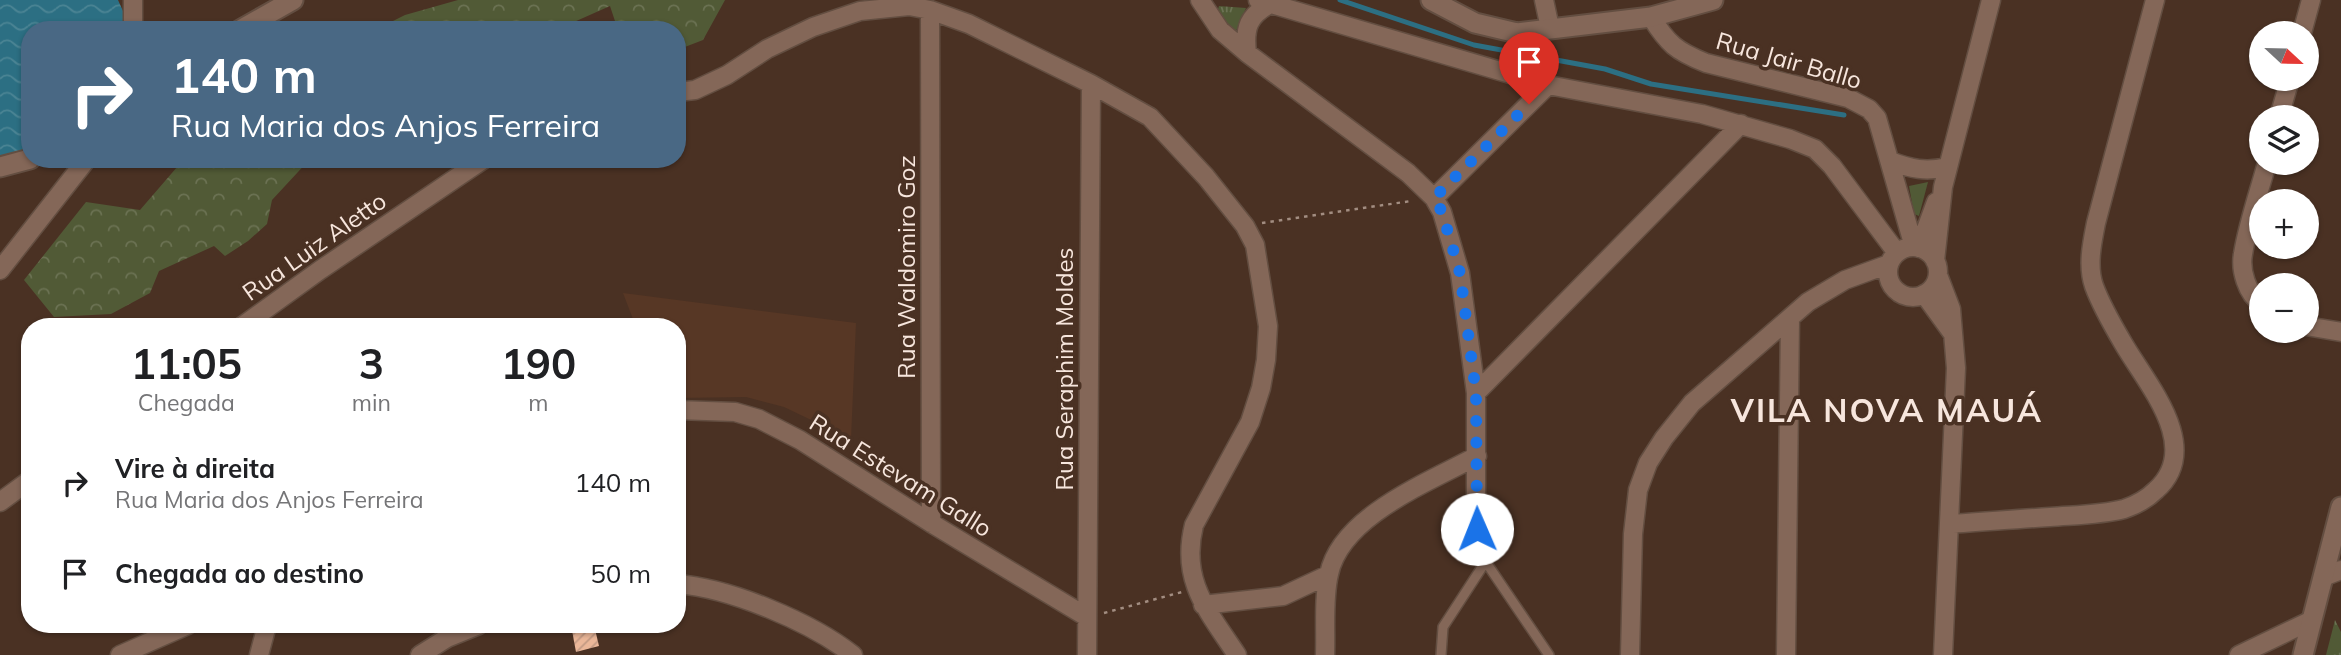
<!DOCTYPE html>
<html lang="pt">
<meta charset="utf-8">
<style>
body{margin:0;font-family:Mulish,sans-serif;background:#f6f6f6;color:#202124;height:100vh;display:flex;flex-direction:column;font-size:26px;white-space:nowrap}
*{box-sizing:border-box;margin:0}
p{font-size:23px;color:#757577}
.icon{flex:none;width:38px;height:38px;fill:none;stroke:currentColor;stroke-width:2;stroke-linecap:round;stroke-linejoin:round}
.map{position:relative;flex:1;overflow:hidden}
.drawer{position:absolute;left:21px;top:318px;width:665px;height:315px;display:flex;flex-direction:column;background:#fff;border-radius:28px;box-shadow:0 2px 5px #0004}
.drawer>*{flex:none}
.banner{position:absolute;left:21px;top:21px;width:665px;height:147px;border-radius:28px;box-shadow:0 2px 5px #0004;background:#496884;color:#fff;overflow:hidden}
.needle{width:46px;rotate:112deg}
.fabs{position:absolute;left:2249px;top:21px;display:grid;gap:14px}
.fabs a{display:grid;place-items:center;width:70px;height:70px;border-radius:50%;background:#fff;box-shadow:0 2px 5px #0004;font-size:35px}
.pin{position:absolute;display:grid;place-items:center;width:60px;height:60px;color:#fff;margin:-72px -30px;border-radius:50% 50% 50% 0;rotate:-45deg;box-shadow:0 0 7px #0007}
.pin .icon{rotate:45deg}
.me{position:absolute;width:77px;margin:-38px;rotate:359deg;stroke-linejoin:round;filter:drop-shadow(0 0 5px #0008)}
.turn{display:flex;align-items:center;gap:24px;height:147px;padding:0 35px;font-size:32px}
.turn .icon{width:91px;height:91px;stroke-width:2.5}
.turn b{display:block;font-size:49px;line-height:60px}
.eta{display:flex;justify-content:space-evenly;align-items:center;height:119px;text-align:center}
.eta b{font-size:42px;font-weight:700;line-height:49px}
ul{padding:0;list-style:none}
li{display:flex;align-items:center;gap:21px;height:91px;padding:0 35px}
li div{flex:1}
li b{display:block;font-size:26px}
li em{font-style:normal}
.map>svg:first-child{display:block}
.built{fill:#573725}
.grass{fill:url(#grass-tufts)}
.forest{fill:url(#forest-crowns)}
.garden{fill:#515a36}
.water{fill:url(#water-waves)}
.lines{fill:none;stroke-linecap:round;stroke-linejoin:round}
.stream{stroke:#2c6f83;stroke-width:5}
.building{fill:url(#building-hatch)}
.service-casing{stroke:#634e41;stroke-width:12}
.minor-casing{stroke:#634e41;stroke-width:21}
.tertiary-casing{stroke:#634e41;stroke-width:23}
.secondary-casing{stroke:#634e41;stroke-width:23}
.path{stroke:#a28d81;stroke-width:2.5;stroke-dasharray:3.5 5;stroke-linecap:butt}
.service{stroke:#846758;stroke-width:9}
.minor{stroke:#846758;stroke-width:18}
.tertiary{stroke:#846758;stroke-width:19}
.secondary{stroke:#846758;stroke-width:19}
.route{stroke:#1a73e8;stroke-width:12;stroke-dasharray:0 21.6}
.labels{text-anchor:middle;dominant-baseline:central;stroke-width:7;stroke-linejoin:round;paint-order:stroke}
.street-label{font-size:24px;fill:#f7e6dd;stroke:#4a3123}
.district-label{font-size:32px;font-weight:bold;letter-spacing:2px;fill:#f7e6dd;stroke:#4a3123}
</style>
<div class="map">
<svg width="2341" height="655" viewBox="0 0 2341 655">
<defs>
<pattern id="grass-tufts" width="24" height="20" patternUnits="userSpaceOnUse" patternTransform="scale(1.75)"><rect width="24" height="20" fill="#515a36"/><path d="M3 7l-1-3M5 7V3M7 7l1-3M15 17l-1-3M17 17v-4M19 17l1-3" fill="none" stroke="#6b7253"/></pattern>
<pattern id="forest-crowns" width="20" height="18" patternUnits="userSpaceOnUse" patternTransform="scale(1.75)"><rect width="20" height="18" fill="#515a36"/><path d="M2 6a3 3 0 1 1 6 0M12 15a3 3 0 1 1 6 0" fill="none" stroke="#6b7253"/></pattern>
<pattern id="water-waves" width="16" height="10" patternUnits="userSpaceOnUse" patternTransform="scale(1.75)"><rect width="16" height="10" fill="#2c6f83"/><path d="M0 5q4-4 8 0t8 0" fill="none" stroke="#4b8494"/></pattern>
<pattern id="building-hatch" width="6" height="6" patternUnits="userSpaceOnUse" patternTransform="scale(1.75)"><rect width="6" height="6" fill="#ebb799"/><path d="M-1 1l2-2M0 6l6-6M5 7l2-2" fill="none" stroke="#c39a83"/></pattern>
</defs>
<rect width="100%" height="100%" fill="#4a3123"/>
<!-- built -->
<path class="built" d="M623,293L856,323L851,439L784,407L746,397L677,398V327H636Z"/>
<!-- grass -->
<path class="grass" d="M1219,6L1246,8L1236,31L1225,24L1217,12Z
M2335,620L2341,632V655H2326Z"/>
<!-- forest -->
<path class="forest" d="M458,0H725L703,40L677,50V30H618L610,6L556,30H375L405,15Z
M184,159H310L272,200L267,224L248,241L225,256L214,246L159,271L150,293L111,314L54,317L24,280L86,202L140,210Z"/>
<!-- garden -->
<path class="garden" d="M1928,182L1919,216L1914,214L1909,186Z"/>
<!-- water -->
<path class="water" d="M0,0H118L123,11L125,30H30V150L0,158Z"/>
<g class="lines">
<!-- stream -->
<path class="stream" d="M1340,0L1474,45L1605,69L1651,84L1844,115"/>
</g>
<!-- building -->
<path class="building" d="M571,625H594L599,646L576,652Z"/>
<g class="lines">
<!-- service casing -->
<g class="service-casing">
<path id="service" d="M1476,509L1477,549L1549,655
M1441,655L1443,627L1486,561"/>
</g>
<!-- minor casing -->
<g class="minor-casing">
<path id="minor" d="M133,0V30
M1200,0L1220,30L1247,53L1408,173L1434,198L1442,212L1460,273L1476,393V509
M1258,0L1548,85L1702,114L1790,139L1815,149L1832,166L1897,253
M1544,0L1550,28
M930,10L931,523
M1651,17C1668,44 1676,51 1706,63L1848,98L1869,109L1877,118L1914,247
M2302,33L2311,0
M1247,53C1244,28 1248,15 1272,3
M677,92L695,90L727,75L767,49L813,27L860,11L909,6L930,10L969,24L1091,84L1150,117L1206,177L1245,226L1255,245L1268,326L1266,360L1261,388L1250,422L1194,525C1180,581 1208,611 1237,655
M2279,117L2290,79
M1890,161C1911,169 1926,172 1947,167
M1434,198L1548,85
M1888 272a25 25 0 1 1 50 0a25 25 0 1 1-50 0Z
M1919,248L1936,202
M1935,261L1943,187L1991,0
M0,270L87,159
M1938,275L1951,309L1956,368L1943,655
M1924,294L1953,334
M2261,303C2247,294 2240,270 2243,254C2248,223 2259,192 2267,163
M2306,326L2341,332
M241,327L320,270L484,159
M1476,393L1741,124
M677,410L735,412L759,419L800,440L931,523L1087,617
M0,502L30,480
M1949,524C1982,522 2016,519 2050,517C2075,515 2100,515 2124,509C2136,505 2148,498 2156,490C2204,447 2146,383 2123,343C2113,326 2101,305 2094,286C2087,266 2092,243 2096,223L2155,0
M2323,577L2341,570
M677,584C730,588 811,622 853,655
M1203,605L1283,596L1328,575
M120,655L188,625
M259,655L267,625
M420,655L447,638L479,625
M1087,655L1091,84
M1325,655C1326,629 1323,599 1329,574C1341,516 1429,482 1477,456
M1630,655L1633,534L1638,490L1648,463L1664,438L1692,403L1808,302L1845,280L1889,264
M1786,655L1790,318
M2239,655L2312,620"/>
</g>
<!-- tertiary casing -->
<g class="tertiary-casing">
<path id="tertiary" d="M2303,655L2341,507"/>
</g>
<!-- secondary casing -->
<g class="secondary-casing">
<path id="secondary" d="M1431,0L1475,23L1517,33L1651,17L1713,0
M240,30L293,0
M0,167L30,159"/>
</g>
<!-- path -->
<path class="path" d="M1262,223L1411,201
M1104,613L1182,592"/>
<!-- service -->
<use href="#service" class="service"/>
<!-- minor -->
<use href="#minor" class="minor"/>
<!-- tertiary -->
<use href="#tertiary" class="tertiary"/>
<!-- secondary -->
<use href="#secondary" class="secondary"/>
</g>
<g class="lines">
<!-- route -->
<path class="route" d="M1477,529L1476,393L1460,273L1442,212L1434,198L1529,104"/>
</g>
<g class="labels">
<!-- street labels -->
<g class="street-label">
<text transform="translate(1789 60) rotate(16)">Rua Jair Ballo</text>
<text transform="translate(314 246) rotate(-35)">Rua Luiz Aletto</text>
<text transform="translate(906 267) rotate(-90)">Rua Waldomiro Goz</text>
<text transform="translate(1064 369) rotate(-90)">Rua Seraphim Moldes</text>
<text transform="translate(901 475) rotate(32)">Rua Estevam Gallo</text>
</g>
<!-- district labels -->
<g class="district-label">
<text x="1887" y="410">VILA NOVA MAUÁ</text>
</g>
</g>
</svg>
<div class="fabs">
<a><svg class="needle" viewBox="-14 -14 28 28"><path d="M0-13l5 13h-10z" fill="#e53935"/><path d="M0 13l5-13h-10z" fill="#757577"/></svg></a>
<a><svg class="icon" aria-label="layers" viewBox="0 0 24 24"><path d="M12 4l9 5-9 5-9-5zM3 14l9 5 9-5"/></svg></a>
<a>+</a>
<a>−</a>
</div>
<div class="pin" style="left:1529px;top:104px;background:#d93025"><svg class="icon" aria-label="arrive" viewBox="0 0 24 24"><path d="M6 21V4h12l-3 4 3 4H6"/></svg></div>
<svg class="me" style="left:1477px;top:529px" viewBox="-20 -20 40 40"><circle r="19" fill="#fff"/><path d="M0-13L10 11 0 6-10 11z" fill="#1a73e8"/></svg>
<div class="banner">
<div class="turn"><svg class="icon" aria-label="right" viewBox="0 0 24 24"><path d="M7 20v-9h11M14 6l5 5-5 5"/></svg><div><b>140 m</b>Rua Maria dos Anjos Ferreira</div></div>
</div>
<section class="drawer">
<div class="eta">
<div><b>11:05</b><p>Chegada</p></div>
<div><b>3</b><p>min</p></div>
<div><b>190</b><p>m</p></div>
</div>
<ul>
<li><svg class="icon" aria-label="right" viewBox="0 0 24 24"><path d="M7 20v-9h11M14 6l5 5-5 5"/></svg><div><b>Vire à direita</b><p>Rua Maria dos Anjos Ferreira</p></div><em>140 m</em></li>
<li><svg class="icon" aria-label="arrive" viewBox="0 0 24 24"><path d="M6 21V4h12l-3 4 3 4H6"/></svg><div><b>Chegada ao destino</b></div><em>50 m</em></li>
</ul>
</section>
</div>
